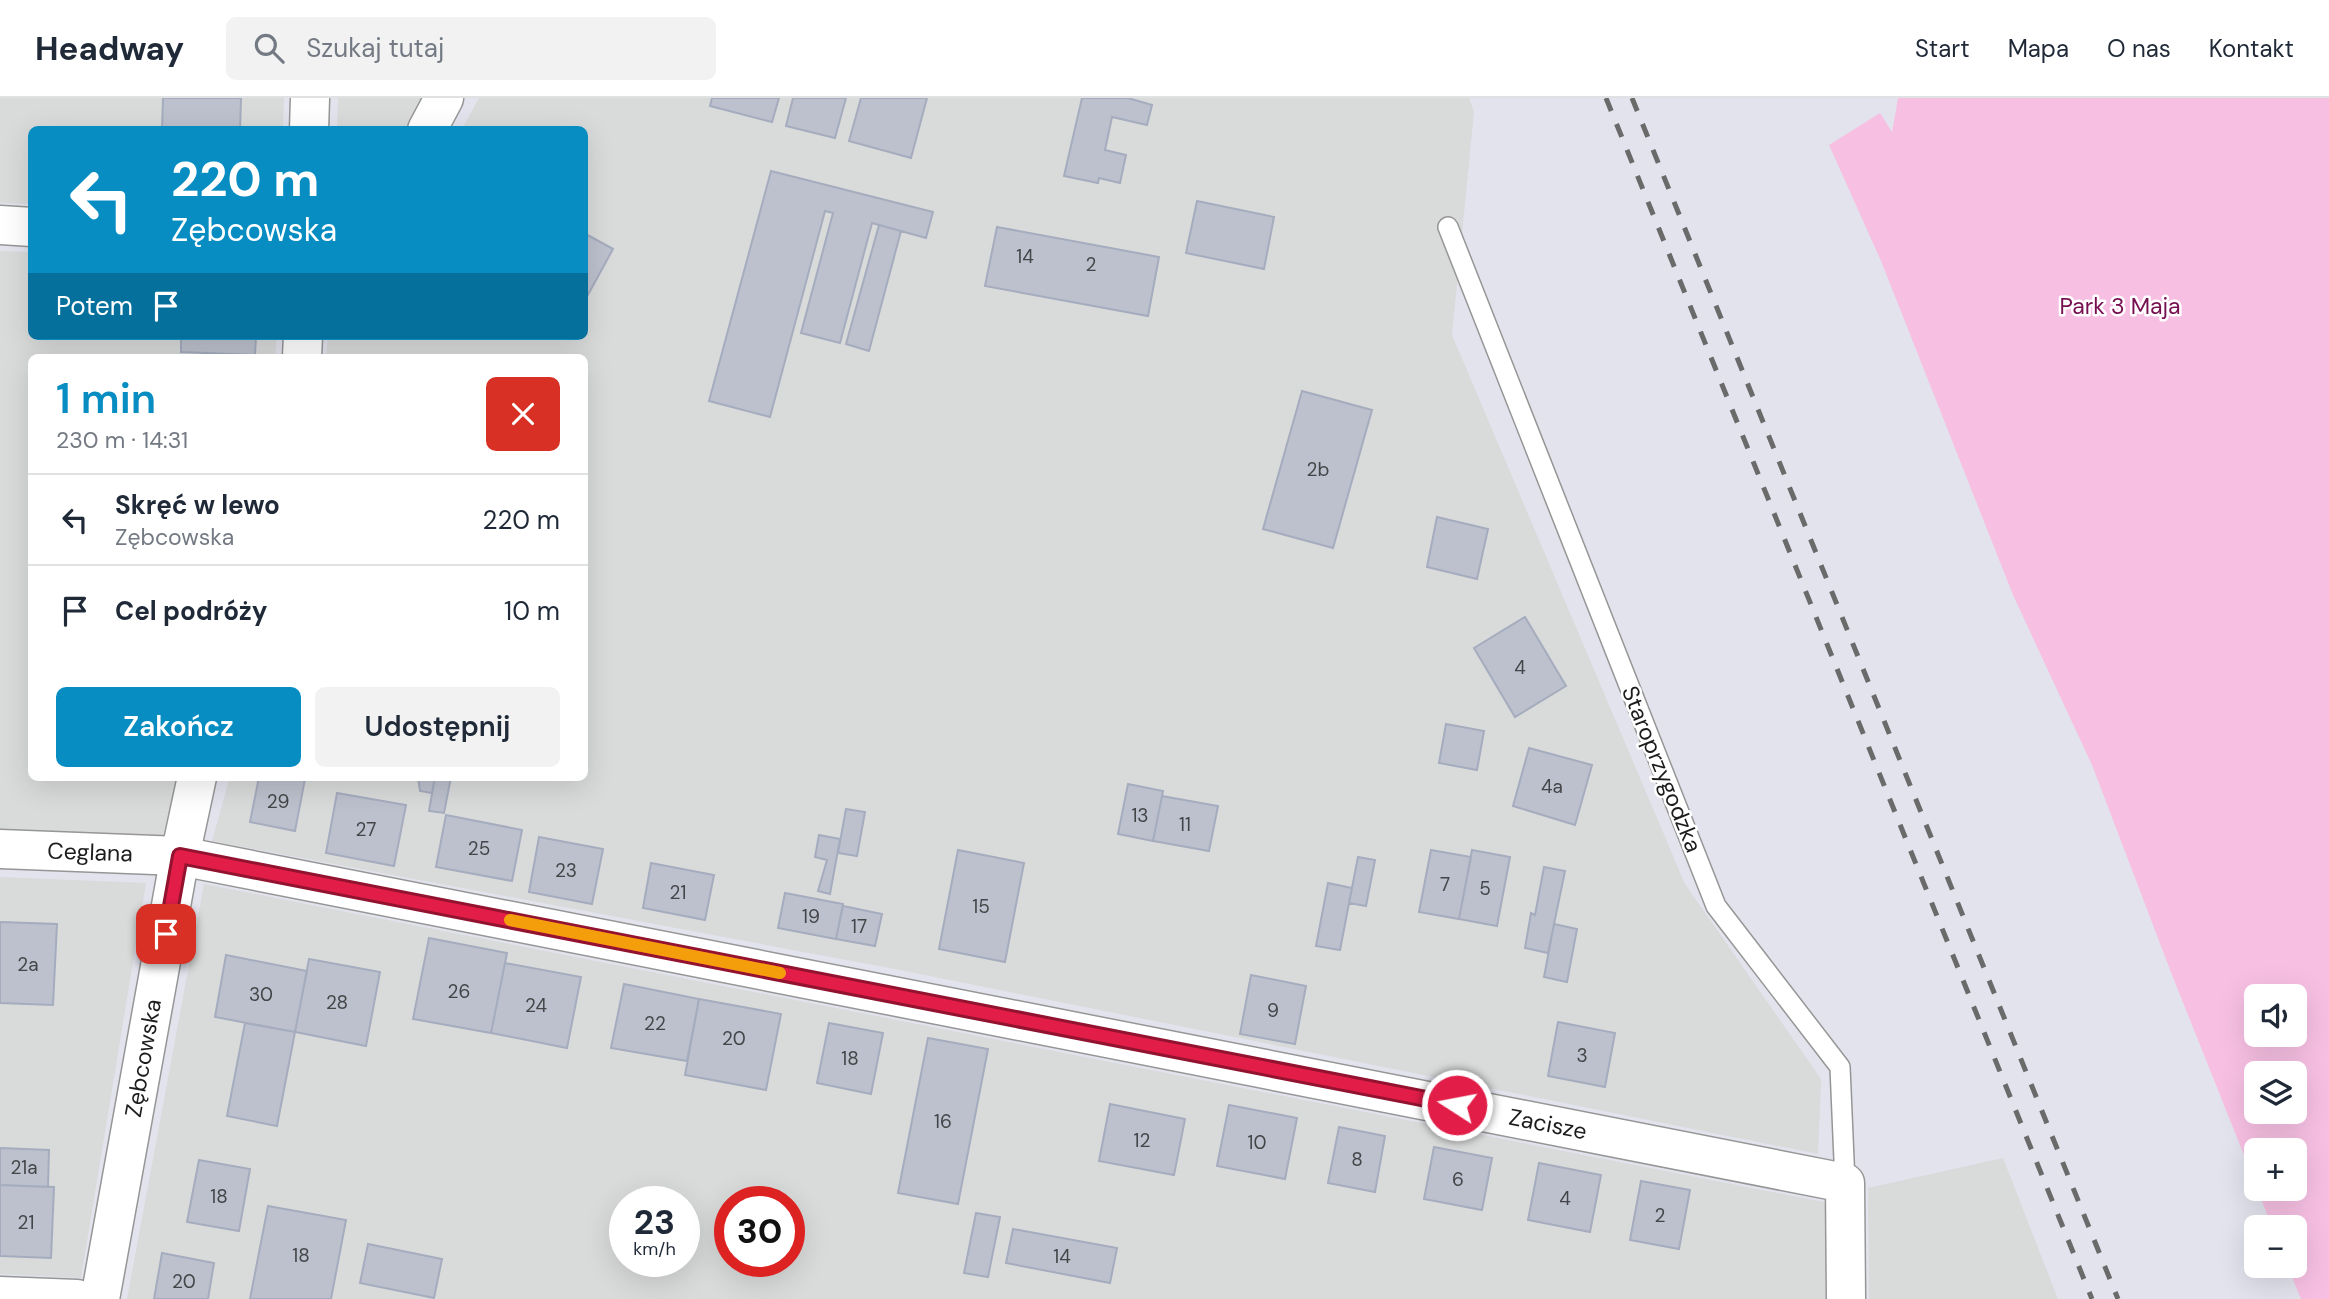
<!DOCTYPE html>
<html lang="pl">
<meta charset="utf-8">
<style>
body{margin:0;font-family:"DM Sans",sans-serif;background:#f2f2f3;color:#1f2937;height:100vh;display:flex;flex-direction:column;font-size:26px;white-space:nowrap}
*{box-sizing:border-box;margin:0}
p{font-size:23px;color:#747a83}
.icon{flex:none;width:38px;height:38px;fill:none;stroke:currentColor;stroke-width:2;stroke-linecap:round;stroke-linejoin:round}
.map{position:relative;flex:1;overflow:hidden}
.details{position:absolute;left:28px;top:256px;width:560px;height:427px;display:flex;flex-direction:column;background:#fff;border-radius:10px;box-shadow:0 7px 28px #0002}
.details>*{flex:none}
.guide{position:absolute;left:28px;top:28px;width:560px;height:214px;border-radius:10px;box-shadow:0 7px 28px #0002;background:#078dc2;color:#fff;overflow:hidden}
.tools{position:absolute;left:2244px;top:886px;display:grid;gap:14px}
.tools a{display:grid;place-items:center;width:63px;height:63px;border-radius:10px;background:#fff;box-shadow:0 7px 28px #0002;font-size:35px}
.speed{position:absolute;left:609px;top:1088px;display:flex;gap:14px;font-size:35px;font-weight:700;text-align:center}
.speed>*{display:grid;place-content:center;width:91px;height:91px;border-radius:50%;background:#fff;box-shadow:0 7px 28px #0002;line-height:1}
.speed small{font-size:18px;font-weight:400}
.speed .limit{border:10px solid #d22;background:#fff;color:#111}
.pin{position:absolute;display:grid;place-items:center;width:60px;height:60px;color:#fff;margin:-30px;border-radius:14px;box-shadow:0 4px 10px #0006}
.me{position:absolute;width:77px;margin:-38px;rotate:281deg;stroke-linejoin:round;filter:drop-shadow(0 0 5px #0008)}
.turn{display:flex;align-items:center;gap:24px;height:147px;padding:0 28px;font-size:32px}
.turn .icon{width:91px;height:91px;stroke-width:2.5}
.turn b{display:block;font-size:49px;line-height:60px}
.then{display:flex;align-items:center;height:66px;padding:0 28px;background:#0003;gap:14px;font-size:26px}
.round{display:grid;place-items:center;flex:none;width:74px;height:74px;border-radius:10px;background:#f2f2f3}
.head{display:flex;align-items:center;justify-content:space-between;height:119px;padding:0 28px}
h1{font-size:42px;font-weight:600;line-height:52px;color:#078dc2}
.button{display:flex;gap:14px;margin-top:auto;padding:14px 28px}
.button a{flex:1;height:80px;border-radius:10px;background:#078dc2;color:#fff;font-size:28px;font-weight:600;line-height:80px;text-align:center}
.button a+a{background:#f2f2f3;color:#1f2937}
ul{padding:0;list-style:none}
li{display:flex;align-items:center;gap:21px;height:91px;padding:0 28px;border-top:2px solid #e0e1e3}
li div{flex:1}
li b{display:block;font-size:26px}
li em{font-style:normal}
header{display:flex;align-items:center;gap:42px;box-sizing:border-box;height:98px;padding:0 35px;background:#fff;border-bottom:2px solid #e0e1e3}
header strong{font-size:33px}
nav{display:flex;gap:38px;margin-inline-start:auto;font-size:24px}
.search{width:490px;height:63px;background:#f2f2f3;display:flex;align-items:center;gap:18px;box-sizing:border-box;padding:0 24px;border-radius:10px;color:#747a83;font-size:26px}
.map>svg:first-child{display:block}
.residential{fill:#d9dada;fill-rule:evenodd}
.park{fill:#f7c0e3;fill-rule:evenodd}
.building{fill:#bcc1cd;stroke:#a5acbe;stroke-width:2}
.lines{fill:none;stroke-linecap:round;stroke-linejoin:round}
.service-casing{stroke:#969696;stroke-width:22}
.minor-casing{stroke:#969696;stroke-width:41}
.tertiary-casing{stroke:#969696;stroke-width:41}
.service{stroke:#fff;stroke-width:19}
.minor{stroke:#fff;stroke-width:38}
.tertiary{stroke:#fff;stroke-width:38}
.rail{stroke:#6a6a6a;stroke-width:5;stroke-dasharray:14 14;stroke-linecap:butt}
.route-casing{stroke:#92132f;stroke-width:18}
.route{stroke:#e11d48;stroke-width:12}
.slow{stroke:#f59e0b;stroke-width:12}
.labels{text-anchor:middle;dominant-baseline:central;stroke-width:5;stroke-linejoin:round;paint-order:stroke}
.number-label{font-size:19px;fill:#444548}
.park-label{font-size:23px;fill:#760f50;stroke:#fff}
.street-label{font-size:23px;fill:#1c1c1c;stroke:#fff}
</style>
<header>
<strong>Headway</strong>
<div class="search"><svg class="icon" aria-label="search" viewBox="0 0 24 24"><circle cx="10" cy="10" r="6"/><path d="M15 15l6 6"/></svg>Szukaj tutaj</div>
<nav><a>Start</a><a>Mapa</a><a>O nas</a><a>Kontakt</a></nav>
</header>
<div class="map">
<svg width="2329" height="1201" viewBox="0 0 2329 1201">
<rect width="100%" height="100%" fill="#e2e3ed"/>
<!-- residential -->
<path class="residential" d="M0,0H284L283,31L32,32L31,106L0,105Z
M338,0H423L406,31L337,32Z
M479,0H1469L1474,14L1452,237L1685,786L1821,981L1818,1056L900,872L212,743L230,679H584V259H326L328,238H584V32L462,31Z
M0,153L31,154L32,238H277L275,259H32V679H178L162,740L0,733Z
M0,779L146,785L81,1180L0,1176Z
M204,786L1829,1105L1825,1201H127ZM625,1104H684V1164H625ZM730,1104H789V1164H730Z
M2003,1060L2058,1201H1869L1868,1090Z"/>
<!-- park -->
<path class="park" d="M1898,0H2329V1201H2301L2287,1167H2294V1129H2272L2257,1090H2294V1052H2256V1087L2172,877L2092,667L2013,497L1881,163L1829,47L1880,15L1892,34ZM2256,898H2294V936H2256ZM2256,975H2294V1013H2256Z"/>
<!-- building -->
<path class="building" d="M163,0H241L240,32H162Z
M712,0H779L772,24L710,8Z
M793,0H846L835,40L786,28Z
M861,0H927L911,60L849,43Z
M1082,0H1128L1152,7L1147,27L1112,19L1105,52L1126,57L1120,85L1099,80L1098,85L1064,78Z
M771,73L933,114L926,140L872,125L840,245L801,235L833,115L825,113L770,319L709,303Z
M1197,103L1274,119L1264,171L1186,155Z
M879,127L901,133L869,253L846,246Z
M997,129L1159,159L1148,218L985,188Z
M584,135L613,151L584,204Z
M181,238H256L255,257L181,254Z
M1302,293L1372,312L1333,450L1263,431Z
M1437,419L1488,431L1477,481L1427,469Z
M1525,519L1566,588L1515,619L1474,550Z
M1446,626L1484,633L1477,672L1439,665Z
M1529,650L1592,667L1575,727L1513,708Z
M259,679L305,681L295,733L250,724Z
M418,679H435L432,695L420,693Z
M435,679H451L444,715L429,713Z
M1128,686L1163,693L1153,743L1118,736Z
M337,695L406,707L394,768L326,755Z
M1162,698L1218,708L1209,753L1153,743Z
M846,711L865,714L857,758L838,755Z
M446,717L522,732L512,783L436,769Z
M819,737L840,741L830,796L818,793L827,762L815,759Z
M539,739L603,751L592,806L529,794Z
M958,752L1024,765L1005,864L939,851Z
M1431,752L1471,759L1459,821L1419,814Z
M1472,752L1510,759L1497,828L1459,821Z
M1358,759L1375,762L1366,808L1349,805Z
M651,765L714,777L705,822L643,810Z
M1544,769L1565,773L1548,855L1525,850L1531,815L1535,817Z
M1328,785L1352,790L1340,852L1316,848Z
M785,795L843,806L836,841L778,830Z
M843,808L882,816L875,848L836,841Z
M0,824L57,826L53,907L0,905Z
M1554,826L1577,831L1567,884L1544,879Z
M429,840L507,855L491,935L413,921Z
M226,857L307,873L295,934L215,919Z
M309,861L380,874L366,948L295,934Z
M505,865L581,879L567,950L491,935Z
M1251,877L1306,888L1295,946L1240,936Z
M624,886L699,901L687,963L611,950Z
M699,901L781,916L766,992L685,977Z
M1558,924L1615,935L1605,989L1548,978Z
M245,925L295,934L277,1028L227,1018Z
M829,925L883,935L871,996L817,985Z
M928,940L988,951L958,1106L898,1095Z
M1110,1006L1185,1021L1174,1077L1099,1063Z
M1229,1007L1297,1020L1285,1081L1217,1068Z
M1339,1029L1385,1038L1375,1094L1328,1085Z
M1434,1049L1492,1060L1482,1112L1424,1101Z
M0,1050L49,1052L48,1089L0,1087Z
M199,1062L250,1071L239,1133L187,1124Z
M1539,1065L1601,1077L1590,1134L1528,1122Z
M1641,1083L1690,1092L1679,1151L1630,1142Z
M0,1087L54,1089L51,1160L0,1158Z
M268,1108L346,1122L331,1201H250Z
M976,1115L1000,1119L988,1179L964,1175Z
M1013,1131L1117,1150L1110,1185L1006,1165Z
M368,1146L442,1161L434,1200L360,1185Z
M162,1155L214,1165L208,1201H154Z"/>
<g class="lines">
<!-- service casing -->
<g class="service-casing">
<path id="service" d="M1448,129L1716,808L1840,969L1845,1085"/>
</g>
<!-- minor casing -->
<g class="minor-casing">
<path id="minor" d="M427,32L444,0
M0,127L32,129
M0,751L180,758L1845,1085L1846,1201
M0,1198L77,1201"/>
</g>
<!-- tertiary casing -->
<g class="tertiary-casing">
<path id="tertiary" d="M309,32L310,0
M302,259L303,238
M100,1201L180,758L197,679"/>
</g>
<!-- service -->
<use href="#service" class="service"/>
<!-- minor -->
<use href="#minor" class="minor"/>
<!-- tertiary -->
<use href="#tertiary" class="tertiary"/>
<!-- rail -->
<path class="rail" d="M1606,0L2092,1201
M1632,0L2118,1201"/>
</g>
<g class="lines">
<!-- route casing -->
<g class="route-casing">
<path id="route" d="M166,836L180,758L1457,1007"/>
</g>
<!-- route -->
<use href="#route" class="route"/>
<!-- slow -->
<path class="slow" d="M510,822L780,875"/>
</g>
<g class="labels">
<!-- number labels -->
<g class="number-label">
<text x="1025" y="158">14</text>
<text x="1091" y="166">2</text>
<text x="1318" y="371">2b</text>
<text x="1520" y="569">4</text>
<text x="1552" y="688">4a</text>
<text x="278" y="703">29</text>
<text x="1140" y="717">13</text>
<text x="1185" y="726">11</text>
<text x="366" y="731">27</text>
<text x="479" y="750">25</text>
<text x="566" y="772">23</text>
<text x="1445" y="786">7</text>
<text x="1485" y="790">5</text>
<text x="678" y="794">21</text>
<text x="981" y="808">15</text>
<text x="811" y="818">19</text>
<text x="859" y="828">17</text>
<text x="28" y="866">2a</text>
<text x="459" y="893">26</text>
<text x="261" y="896">30</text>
<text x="337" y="904">28</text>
<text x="536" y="907">24</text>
<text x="1273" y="912">9</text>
<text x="655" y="925">22</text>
<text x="734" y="940">20</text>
<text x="1582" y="957">3</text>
<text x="850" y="960">18</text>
<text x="943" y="1023">16</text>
<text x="1142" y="1042">12</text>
<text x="1257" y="1044">10</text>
<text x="1357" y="1061">8</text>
<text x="24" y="1069">21a</text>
<text x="1458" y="1081">6</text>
<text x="219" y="1098">18</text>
<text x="1565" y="1100">4</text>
<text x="1660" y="1117">2</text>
<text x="26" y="1124">21</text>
<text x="301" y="1157">18</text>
<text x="1062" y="1158">14</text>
<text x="184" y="1183">20</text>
</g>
<!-- park labels -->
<g class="park-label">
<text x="2120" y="208">Park 3 Maja</text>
</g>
<!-- street labels -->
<g class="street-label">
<text transform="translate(1662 671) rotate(68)">Staroprzygodzka</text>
<text transform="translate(90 754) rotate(2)">Ceglana</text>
<text transform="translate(143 960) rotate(-80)">Zębcowska</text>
<text transform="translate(1548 1026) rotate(11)">Zacisze</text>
</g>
</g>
</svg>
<div class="tools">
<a><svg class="icon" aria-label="sound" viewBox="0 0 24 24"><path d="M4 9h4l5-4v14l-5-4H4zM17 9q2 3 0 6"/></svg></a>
<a><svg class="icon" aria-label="layers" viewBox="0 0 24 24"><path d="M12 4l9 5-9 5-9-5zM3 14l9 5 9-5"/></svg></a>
<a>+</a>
<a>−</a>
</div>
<div class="speed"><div>23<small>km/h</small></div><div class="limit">30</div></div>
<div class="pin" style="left:166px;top:836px;background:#d93025"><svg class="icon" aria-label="arrive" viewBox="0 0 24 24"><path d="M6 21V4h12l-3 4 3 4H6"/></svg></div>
<svg class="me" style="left:1457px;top:1007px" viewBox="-20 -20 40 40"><circle r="17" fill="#e11d48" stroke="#fff" stroke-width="3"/><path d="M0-11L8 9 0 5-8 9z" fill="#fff"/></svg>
<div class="guide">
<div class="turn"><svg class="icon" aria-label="left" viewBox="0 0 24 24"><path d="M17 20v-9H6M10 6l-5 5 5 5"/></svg><div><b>220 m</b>Zębcowska</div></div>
<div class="then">Potem<svg class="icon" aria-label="arrive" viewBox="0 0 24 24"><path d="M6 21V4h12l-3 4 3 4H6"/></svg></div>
</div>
<section class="details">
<div class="head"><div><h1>1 min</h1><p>230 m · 14:31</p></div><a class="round" style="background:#d93025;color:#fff"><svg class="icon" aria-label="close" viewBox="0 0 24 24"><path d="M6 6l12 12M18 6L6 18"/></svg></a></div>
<ul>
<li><svg class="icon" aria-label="left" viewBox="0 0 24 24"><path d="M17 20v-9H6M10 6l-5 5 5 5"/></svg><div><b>Skręć w lewo</b><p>Zębcowska</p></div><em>220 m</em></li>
<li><svg class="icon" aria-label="arrive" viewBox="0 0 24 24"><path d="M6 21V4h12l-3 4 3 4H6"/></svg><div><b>Cel podróży</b></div><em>10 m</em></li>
</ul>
<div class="button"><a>Zakończ</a><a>Udostępnij</a></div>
</section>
</div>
